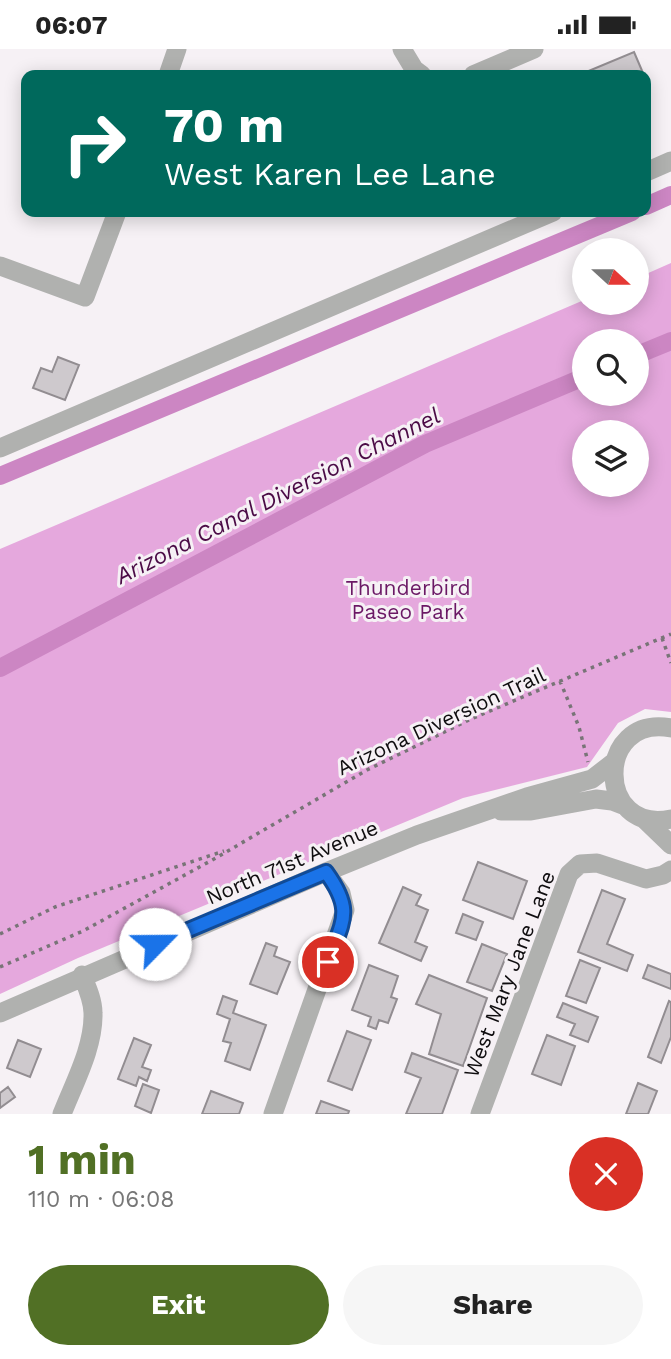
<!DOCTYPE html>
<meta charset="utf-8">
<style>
body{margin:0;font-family:"Work Sans",sans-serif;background:#f6f6f6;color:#222;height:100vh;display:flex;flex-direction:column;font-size:26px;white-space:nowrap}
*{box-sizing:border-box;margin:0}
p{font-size:23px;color:#767676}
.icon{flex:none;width:38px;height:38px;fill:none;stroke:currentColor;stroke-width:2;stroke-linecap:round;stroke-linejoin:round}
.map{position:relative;height:1065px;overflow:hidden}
.side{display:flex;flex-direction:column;background:#fff;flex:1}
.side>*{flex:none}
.guide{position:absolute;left:21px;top:21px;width:630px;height:147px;border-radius:14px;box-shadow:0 4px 18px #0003;background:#00695c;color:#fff;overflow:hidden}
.needle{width:46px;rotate:111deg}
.tools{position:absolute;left:572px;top:189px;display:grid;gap:14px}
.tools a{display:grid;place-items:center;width:77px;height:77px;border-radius:50%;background:#fff;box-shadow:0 4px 18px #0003;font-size:35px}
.pin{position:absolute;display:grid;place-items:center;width:60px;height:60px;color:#fff;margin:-30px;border:4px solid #fff;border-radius:50%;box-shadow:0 2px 7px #0007}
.me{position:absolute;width:77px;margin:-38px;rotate:67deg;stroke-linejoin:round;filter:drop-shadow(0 0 5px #0008)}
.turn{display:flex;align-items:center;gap:24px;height:147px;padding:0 28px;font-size:32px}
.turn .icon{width:91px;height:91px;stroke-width:2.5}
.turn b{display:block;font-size:49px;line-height:60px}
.round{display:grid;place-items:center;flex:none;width:74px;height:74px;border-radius:37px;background:#f6f6f6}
.headline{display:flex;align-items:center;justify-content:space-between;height:119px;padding:0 28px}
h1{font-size:42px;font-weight:700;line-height:52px;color:#517025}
.primary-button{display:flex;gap:14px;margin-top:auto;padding:14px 28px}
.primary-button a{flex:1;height:80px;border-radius:42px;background:#517025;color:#fff;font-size:28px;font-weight:700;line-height:80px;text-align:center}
.primary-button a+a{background:#f6f6f6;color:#222}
.status{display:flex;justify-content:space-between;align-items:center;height:49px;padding:0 35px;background:#fff;direction:ltr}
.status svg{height:19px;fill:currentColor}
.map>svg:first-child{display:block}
.green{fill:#e5a8dd;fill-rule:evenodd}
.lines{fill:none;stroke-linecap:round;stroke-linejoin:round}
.canal{stroke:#cc86c3;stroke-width:18}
.building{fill:#cec9cd;stroke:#928d91;stroke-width:2}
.path{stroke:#787477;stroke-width:3.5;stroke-dasharray:3.5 5;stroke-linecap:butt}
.minor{stroke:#b0b1af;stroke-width:19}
.route-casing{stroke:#114b97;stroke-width:18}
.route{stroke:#1a73e8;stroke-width:12}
.labels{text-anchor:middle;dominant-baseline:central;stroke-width:6;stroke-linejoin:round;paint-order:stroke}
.park-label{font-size:21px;fill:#6b1865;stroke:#f6f1f5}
.street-label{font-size:21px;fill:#0f0d0f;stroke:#f6f1f5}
.water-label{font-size:23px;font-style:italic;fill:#4b0b46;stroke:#f6f1f5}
</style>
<div class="status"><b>06:07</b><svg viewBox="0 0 49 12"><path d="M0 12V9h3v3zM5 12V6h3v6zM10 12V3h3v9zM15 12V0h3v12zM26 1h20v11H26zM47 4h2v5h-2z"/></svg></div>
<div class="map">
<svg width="671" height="1065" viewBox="0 0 671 1065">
<rect width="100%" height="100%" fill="#f6f1f5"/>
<!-- green -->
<path class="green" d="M671,214V663L645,660L618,674L587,718L463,749L78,909L0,945V500L584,251V254H637V229ZM584,292H637V345H584ZM584,383H637V436H584Z"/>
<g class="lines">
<!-- canal -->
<path class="canal" d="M646,157L671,146
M637,306L671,292
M0,427L632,163
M0,619L425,395L584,328"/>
</g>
<!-- building -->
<path class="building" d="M634,3L643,24L637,26H579Z
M58,308L79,316L65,351L33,339L41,319L52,323Z
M478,813L527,832L513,870L463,851Z
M403,838L421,846L416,856L428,861L415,893L427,898L421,912L379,894Z
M602,841L625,850L607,895L633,906L627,922L578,903Z
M463,865L483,873L476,891L456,884Z
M266,894L277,898L274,907L290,913L277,945L250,935Z
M482,895L507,905L492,942L467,933Z
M580,911L600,919L586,954L566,947Z
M369,916L398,927L391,948L397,950L388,974L379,971L376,980L368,977L371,968L352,961Z
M648,916L671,925V940L643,929Z
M429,926L487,949L463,1017L429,1005L441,965L416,955Z
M223,947L237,952L233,964L266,976L250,1021L225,1012L231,994L223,992L230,970L217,965Z
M669,952L671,953V988L661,1014L648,1008Z
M563,954L598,968L588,993L570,986L575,975L557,968Z
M347,982L371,991L352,1041L328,1032Z
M547,986L575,997L561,1036L532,1025Z
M134,989L151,996L142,1018L151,1021L147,1032L139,1028L136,1037L118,1030Z
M18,991L41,1000L30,1028L7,1019Z
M412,1004L458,1021L442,1065H406L421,1029L405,1023Z
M638,1034L657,1042L648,1065H626Z
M143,1035L159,1041L151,1064L135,1057Z
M8,1038L15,1048L0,1059V1044Z
M211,1042L243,1054L239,1065H202Z
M321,1052L349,1062L348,1065H316Z"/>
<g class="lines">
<!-- path -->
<path class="path" d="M662,589L671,614
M560,632L579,678L588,713
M0,885L55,858L224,802
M0,918L83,882L214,810L367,721L471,670L671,585"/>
<!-- minor -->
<path class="minor" d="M402,0L414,20L422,26
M168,26L177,0
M473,26L534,0
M646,123L671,112
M0,217L85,248L117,163
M0,399L553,163
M671,679C594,665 596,786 671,770
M501,762H531L596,750L612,752L625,757
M644,770L671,796
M0,964L326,823L417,786L527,748L592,730L614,713
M62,1065C74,1034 94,998 93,964C93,951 87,938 82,926
M273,1065L345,861L341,844L326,823
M480,1065L569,825L580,815L597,814L646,830L663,826L671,821"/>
</g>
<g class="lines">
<!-- route casing -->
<g class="route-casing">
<path id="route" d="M155,895L326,823C354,862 343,871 328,913"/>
</g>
<!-- route -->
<use href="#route" class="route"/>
</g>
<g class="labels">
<!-- park labels -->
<g class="park-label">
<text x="408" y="538">Thunderbird<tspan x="408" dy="24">Paseo Park</tspan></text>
</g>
<!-- street labels -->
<g class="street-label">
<text transform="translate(441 672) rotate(-25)">Arizona Diversion Trail</text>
<text transform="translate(292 813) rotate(-23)">North 71st Avenue</text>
<text transform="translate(509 925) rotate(-69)">West Mary Jane Lane</text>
</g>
<!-- water labels -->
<g class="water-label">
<text transform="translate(278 447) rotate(-27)">Arizona Canal Diversion Channel</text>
</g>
</g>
</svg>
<div class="tools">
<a><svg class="needle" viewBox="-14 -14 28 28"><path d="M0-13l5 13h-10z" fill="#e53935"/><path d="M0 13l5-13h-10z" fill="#767676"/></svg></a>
<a><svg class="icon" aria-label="search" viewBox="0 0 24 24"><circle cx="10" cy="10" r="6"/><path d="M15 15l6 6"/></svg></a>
<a><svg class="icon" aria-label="layers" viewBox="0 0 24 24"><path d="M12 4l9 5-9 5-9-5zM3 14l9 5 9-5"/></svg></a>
</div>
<div class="pin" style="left:328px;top:913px;background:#d93025"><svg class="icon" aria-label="arrive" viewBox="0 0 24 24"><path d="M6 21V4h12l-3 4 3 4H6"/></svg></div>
<svg class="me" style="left:155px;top:895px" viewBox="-20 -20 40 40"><circle r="19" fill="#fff"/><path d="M0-13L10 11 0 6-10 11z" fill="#1a73e8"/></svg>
<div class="guide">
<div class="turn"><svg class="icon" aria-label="right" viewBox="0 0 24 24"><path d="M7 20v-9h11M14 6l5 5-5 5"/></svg><div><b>70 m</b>West Karen Lee Lane</div></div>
</div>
</div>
<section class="side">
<div class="headline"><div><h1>1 min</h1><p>110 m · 06:08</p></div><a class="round" style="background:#d93025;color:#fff"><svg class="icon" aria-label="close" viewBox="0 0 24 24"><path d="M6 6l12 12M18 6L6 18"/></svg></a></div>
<div class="primary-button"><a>Exit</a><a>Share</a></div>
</section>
